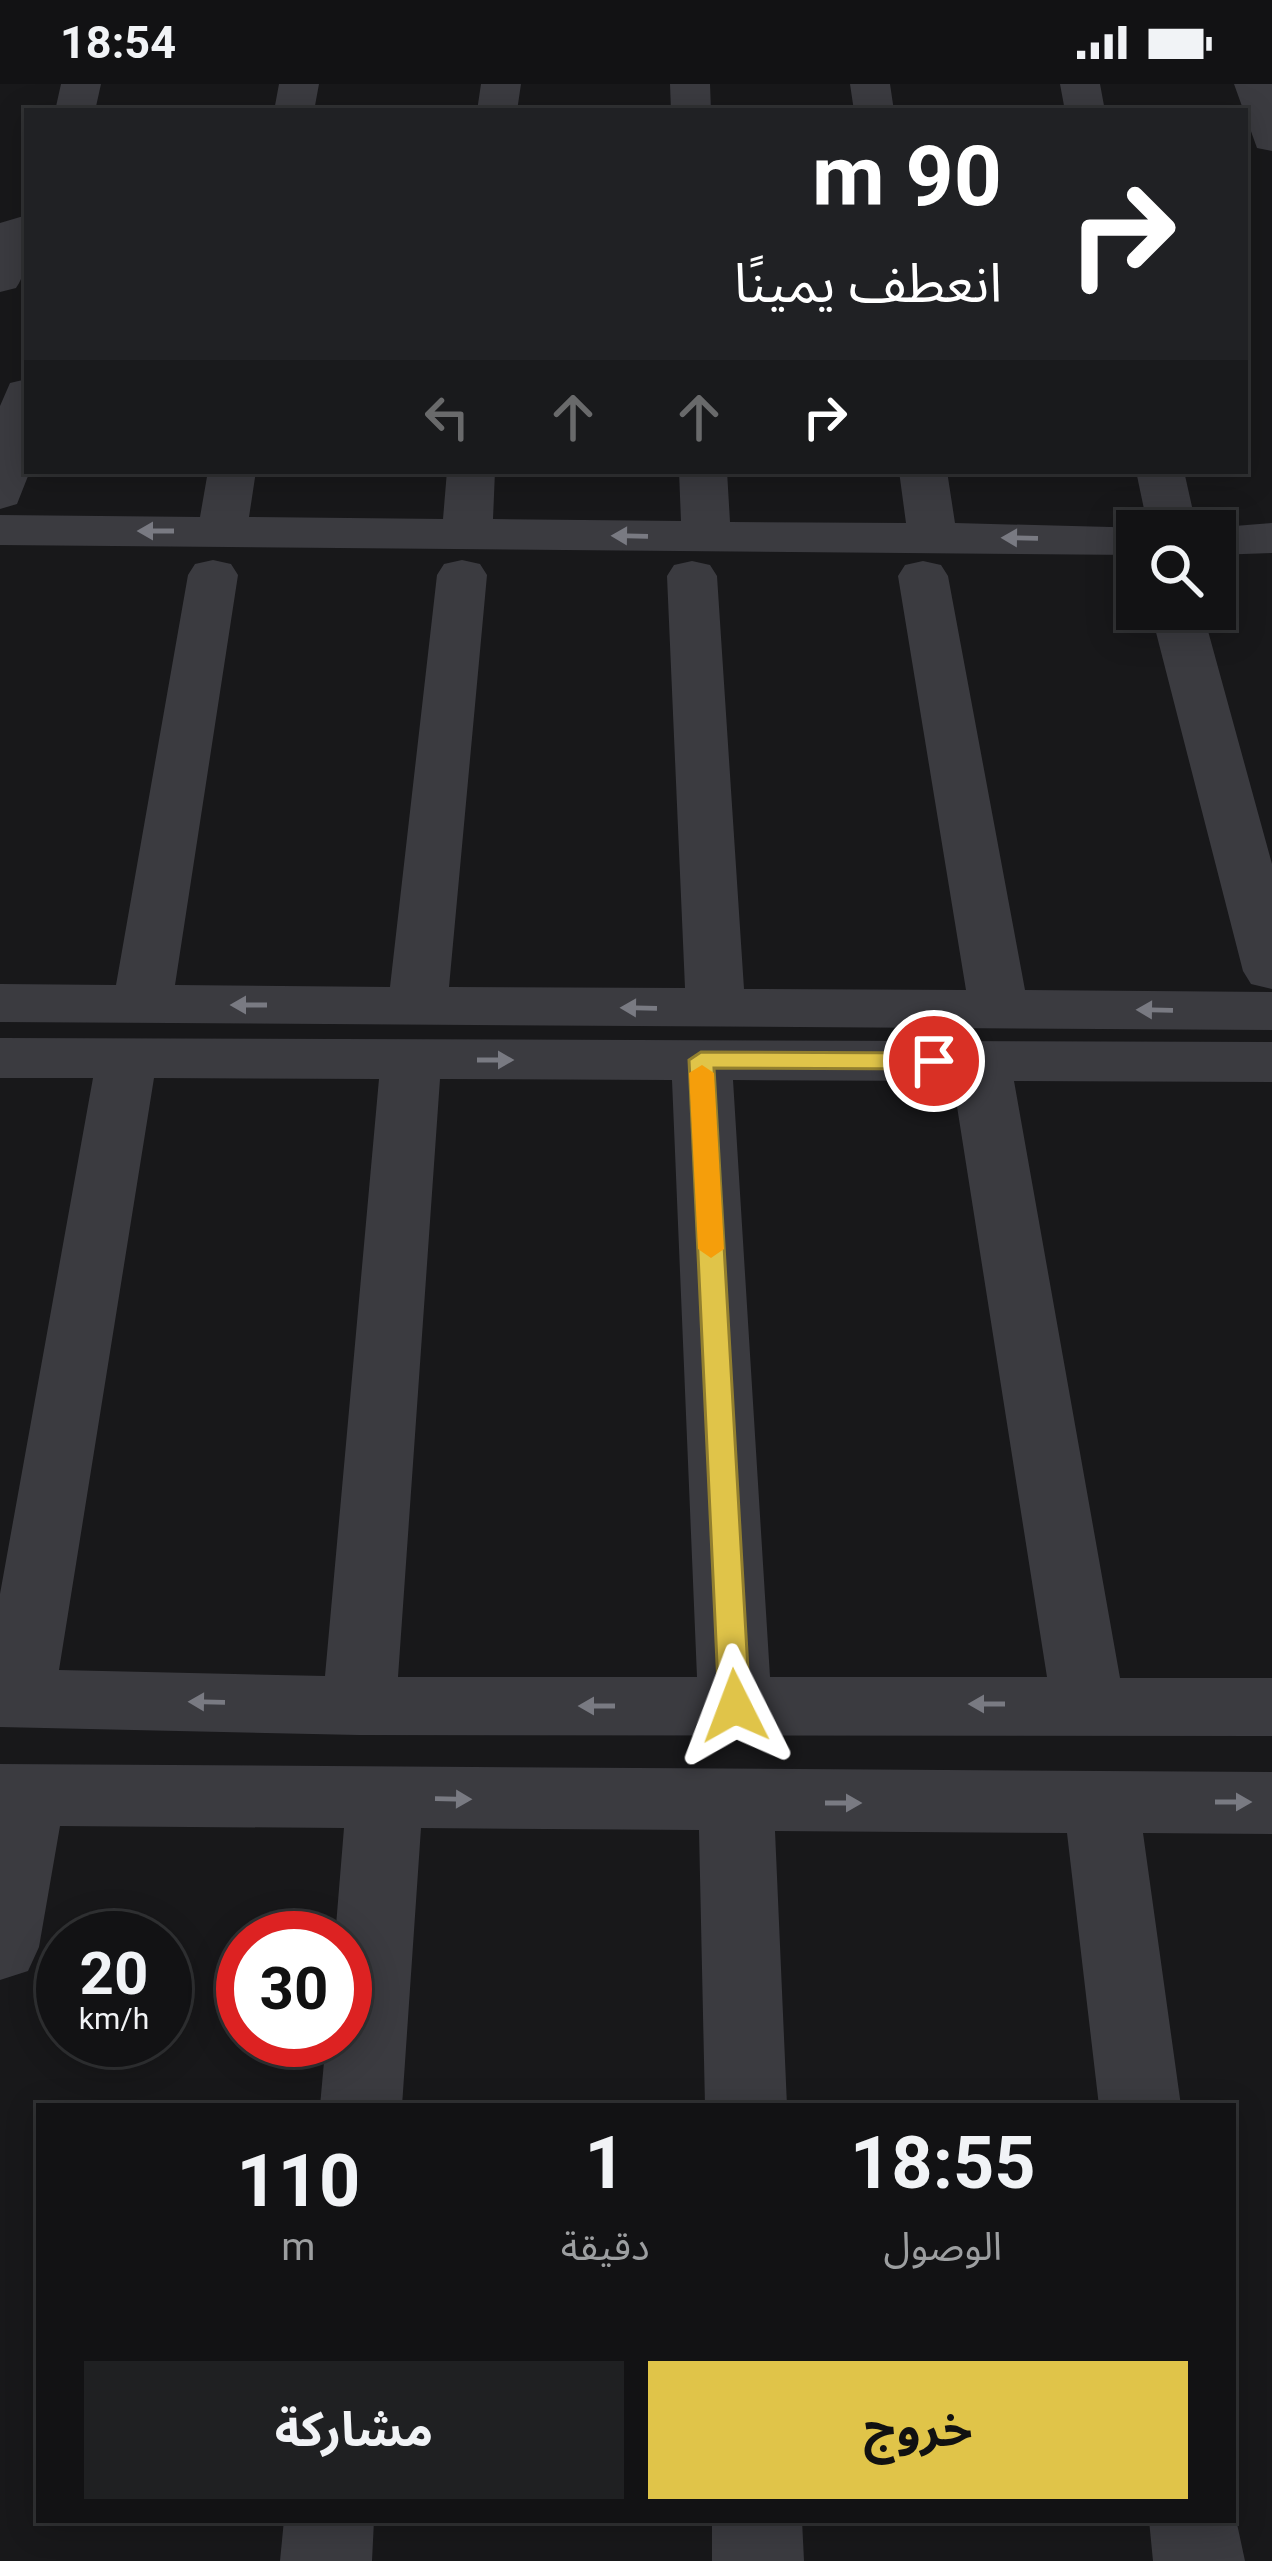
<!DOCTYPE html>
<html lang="ar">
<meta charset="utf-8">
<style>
body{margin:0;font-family:Roboto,"Noto Sans Arabic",sans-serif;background:#1f2022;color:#f1f3f6;direction:rtl;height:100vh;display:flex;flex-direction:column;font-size:45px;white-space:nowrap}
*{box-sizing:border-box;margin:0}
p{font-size:39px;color:#9c9ea0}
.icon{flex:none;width:66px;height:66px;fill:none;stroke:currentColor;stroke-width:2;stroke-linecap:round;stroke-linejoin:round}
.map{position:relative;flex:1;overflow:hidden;direction:ltr}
.details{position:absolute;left:36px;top:2019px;width:1200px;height:420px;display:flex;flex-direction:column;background:#121214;border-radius:0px;box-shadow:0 6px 30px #0003,0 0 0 3px #313234;direction:rtl}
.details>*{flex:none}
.hud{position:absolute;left:24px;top:24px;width:1224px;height:366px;border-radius:0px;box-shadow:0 6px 30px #0003,0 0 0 3px #313234;direction:rtl;background:#202124;color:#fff;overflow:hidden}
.controls{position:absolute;left:1116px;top:426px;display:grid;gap:24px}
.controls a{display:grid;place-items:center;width:120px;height:120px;border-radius:0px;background:#121214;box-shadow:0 6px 30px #0003,0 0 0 3px #313234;font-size:60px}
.speed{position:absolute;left:36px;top:1827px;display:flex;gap:24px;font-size:60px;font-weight:700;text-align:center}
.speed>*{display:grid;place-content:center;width:156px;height:156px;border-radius:50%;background:#121214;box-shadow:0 6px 30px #0003,0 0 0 3px #313234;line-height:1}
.speed small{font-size:30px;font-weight:400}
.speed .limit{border:18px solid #d22;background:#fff;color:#111}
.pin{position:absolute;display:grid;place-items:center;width:102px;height:102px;color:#fff;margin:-51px;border:6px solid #fff;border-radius:50%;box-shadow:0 3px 12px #0007}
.me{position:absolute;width:132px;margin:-66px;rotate:357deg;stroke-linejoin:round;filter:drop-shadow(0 0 9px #0008)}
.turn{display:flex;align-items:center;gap:42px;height:252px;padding:0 48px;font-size:54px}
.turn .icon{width:156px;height:156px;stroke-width:2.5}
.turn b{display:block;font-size:84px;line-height:102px}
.lanes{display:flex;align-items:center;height:114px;padding:0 48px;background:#0003;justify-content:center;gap:60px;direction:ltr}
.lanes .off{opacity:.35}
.eta{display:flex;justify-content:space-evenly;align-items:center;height:204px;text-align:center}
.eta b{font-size:72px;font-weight:700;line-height:84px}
.button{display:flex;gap:24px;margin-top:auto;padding:24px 48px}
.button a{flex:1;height:138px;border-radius:0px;background:#e0c449;color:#111;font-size:48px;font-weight:700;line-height:138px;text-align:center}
.button a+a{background:#1f2022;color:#f1f3f6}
.status{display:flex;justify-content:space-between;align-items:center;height:84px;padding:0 60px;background:#121214;direction:ltr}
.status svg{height:33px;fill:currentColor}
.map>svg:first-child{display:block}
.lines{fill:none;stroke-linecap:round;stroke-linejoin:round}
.minor{fill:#3b3b40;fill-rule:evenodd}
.oneway{fill:#797a82}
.route{fill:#e0c449;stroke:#927f2f;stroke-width:3}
.slow{fill:#f59e0b}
</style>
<div class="status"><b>18:54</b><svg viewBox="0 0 49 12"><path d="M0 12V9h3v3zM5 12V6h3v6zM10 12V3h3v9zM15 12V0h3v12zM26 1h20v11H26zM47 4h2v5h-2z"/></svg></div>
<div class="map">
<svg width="1272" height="2477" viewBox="0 0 1272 2477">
<rect width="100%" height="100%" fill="#18181a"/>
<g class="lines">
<!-- minor -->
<path class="minor" d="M61,0H101L95,27H55Z
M279,0H319L314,27H274Z
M481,0H521L517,27H477Z
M670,0H710L711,27H671Z
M850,0H890L894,27H854Z
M1060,0H1100L1105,27H1065Z
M1234,0H1272V67L1257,64Z
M27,131C27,157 31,182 16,204L0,208V139Z
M27,295L30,387L17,420L0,425V322L10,299Z
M208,387H256L249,433L443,435L447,387H495L493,435L681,437L679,387H727L730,438L906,439L899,387H947L955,439L1148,444L1136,387H1184L1197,445L1272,439V469L1215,471V447H1137V471L0,461V431L200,433Z
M213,476L231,480L238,491L175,901L390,903L437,491L444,480L462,476L480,480L487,491L449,903L685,904L667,492L674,481L692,477L710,481L717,492L744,905L966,906L898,492L905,481L923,477L941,481L948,492L1025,906L1272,908V946L0,938V900L116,901L188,491L195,480Z
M1150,525H1202L1272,780V905L1251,900L1243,887Z
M0,954L1272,958V998L1014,997L1120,1594H1272V1652L359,1651L0,1643V1510L93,994H0ZM154,994L379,995L325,1592L59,1586ZM440,995L672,996L697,1593H398ZM733,996L953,997L1047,1593H770Z
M0,1680L1272,1688V1750L1143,1749L1181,2022H1099L1067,1749L775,1747L787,2022H705L699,1746L421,1744L402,2022H320L326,1956H345V1854H335L344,1744L60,1742L39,1863L28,1887L0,1896Z
M1233,2421L1245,2477H1153L1149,2436H1233Z
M284,2436H374L372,2477H280Z
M712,2436H802L804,2477H712Z"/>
</g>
<!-- one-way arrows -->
<defs><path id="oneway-solid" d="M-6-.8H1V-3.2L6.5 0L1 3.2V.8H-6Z" transform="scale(3)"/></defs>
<g class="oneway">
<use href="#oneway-solid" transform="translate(156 447) rotate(-180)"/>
<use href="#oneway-solid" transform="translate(630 452) rotate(-179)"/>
<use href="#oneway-solid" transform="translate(1020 454) rotate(-179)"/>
<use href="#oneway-solid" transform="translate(249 921) rotate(-180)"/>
<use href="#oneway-solid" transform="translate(639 924) rotate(-179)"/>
<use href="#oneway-solid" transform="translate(1155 926) rotate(-179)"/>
<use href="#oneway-solid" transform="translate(495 976)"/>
<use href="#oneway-solid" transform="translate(207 1618) rotate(-179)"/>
<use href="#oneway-solid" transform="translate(987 1620) rotate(180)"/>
<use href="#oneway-solid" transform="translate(597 1622) rotate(-180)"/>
<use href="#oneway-solid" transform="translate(453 1715) rotate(1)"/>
<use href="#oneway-solid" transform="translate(1233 1718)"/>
<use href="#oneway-solid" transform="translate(843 1719)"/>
</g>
<!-- route -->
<path class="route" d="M701,968L934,969L946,977L934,985L714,984L750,1622L746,1630H724L719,1622L689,976Z"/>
<!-- slow -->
<path class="slow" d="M702,981L714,989L724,1165L711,1174L698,1165L689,989Z"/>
</svg>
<div class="controls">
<a><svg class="icon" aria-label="search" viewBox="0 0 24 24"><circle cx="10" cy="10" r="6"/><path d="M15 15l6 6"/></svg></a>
</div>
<div class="speed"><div>20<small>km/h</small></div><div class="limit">30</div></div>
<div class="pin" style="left:934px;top:977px;background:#d93025"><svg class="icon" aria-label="arrive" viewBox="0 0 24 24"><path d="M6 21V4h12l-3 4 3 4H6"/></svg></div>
<svg class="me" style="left:735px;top:1622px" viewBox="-20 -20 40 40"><path d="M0-17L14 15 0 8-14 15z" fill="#e0c449" stroke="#fff" stroke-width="4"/></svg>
<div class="hud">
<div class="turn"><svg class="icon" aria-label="right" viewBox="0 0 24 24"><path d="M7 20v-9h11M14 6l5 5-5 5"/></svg><div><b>90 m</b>انعطف يمينًا</div></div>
<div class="lanes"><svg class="icon off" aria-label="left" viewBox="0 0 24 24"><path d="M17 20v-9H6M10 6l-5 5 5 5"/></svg><svg class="icon off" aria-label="ahead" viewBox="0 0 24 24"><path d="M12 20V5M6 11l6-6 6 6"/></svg><svg class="icon off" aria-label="ahead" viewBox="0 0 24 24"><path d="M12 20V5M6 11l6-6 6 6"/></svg><svg class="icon" aria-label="right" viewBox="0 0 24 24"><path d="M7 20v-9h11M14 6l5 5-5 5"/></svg></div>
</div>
<section class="details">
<div class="eta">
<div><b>18:55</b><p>الوصول</p></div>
<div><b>1</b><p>دقيقة</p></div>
<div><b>110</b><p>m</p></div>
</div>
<div class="button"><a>خروج</a><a>مشاركة</a></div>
</section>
</div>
